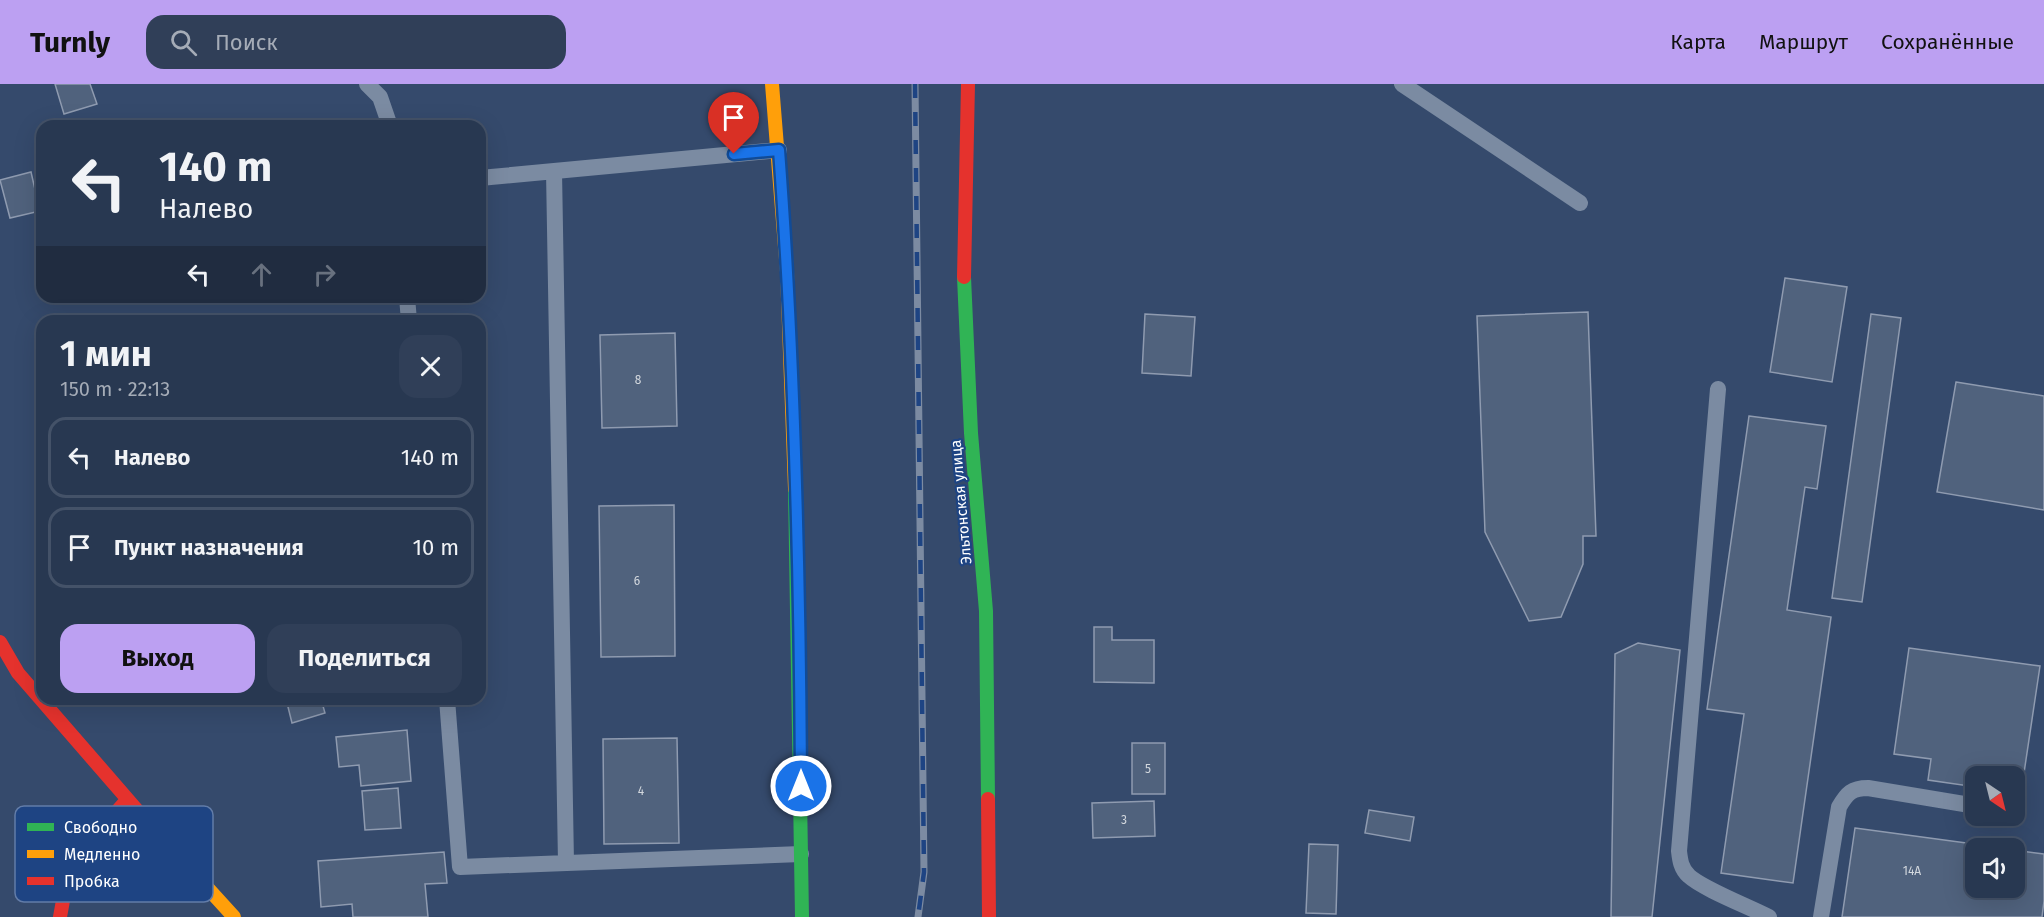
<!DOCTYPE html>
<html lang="ru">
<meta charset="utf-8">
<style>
body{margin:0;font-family:"Fira Sans",sans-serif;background:#303f58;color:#f1f3f6;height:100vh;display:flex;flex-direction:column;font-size:22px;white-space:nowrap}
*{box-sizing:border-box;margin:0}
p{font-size:20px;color:#a5acb7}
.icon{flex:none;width:33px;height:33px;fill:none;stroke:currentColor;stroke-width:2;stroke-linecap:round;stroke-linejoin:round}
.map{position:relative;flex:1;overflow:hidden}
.side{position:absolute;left:36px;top:231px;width:450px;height:390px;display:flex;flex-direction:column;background:#283851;border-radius:18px;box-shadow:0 6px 24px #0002,0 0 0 2px #445268}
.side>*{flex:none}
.banner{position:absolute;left:36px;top:36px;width:450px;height:183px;border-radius:18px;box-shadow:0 6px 24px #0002,0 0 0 2px #445268;background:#283851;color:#f1f3f6;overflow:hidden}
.needle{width:39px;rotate:145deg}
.controls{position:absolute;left:1965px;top:682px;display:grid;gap:12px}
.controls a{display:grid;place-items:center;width:60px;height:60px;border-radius:12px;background:#283851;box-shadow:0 6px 24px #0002,0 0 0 2px #445268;font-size:30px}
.pin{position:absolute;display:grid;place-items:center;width:51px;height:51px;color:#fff;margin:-62px -26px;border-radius:50% 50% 50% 0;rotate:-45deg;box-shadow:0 0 6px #0007}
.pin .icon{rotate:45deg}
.me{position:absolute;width:66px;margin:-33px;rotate:0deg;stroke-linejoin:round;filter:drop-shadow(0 0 4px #0008)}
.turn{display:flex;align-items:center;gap:21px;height:126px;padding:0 24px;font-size:27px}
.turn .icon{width:78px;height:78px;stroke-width:2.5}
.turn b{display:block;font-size:42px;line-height:51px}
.lanes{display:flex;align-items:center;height:57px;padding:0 24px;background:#0003;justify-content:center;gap:30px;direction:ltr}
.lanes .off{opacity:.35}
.round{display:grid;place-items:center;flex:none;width:63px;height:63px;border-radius:18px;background:#303f58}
.head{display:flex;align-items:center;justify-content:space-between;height:102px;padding:0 24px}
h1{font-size:36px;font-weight:700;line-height:45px}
.cta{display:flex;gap:12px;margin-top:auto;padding:12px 24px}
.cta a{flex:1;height:69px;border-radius:18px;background:#bca0f2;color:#111;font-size:24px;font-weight:700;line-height:69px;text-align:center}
.cta a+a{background:#303f58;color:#f1f3f6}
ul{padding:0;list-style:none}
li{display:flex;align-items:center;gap:18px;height:81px;margin:0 12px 9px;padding:0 12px;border:3px solid #445268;border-radius:18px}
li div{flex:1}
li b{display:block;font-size:22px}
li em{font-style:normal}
header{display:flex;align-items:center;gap:36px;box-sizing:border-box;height:84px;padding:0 30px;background:#bca0f2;color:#111}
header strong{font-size:28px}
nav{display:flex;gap:33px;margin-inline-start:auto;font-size:21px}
.search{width:420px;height:54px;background:#303f58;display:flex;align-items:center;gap:15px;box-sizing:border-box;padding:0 21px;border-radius:18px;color:#a5acb7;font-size:22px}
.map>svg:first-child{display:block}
.building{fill:#50627d;stroke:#8f9bb0;stroke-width:1.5}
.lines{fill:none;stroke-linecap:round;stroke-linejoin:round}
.lane{stroke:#7b8ba2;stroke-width:16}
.fast{stroke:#30b455;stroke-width:14}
.slow{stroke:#ff9f0a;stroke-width:14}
.jam{stroke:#e5322d;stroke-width:14}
.rail-casing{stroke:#7c8ba2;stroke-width:7}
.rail{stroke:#1e4483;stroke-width:4.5;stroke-dasharray:14;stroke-linecap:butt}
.route-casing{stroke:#114b97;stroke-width:15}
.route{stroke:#1a73e8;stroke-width:10}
.labels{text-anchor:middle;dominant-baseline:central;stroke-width:4.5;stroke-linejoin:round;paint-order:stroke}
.number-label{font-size:12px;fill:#d3d8de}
.street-label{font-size:15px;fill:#fff;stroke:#1e4483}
.key{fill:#1e4483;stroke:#627ca8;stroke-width:1.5}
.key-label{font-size:16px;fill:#fff}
</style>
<header>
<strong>Turnly</strong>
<div class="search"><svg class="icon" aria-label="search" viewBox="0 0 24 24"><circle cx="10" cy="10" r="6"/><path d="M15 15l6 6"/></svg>Поиск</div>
<nav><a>Карта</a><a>Маршрут</a><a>Сохранённые</a></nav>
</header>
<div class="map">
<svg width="2044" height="833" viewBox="0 0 2044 833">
<rect width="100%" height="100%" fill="#354a6c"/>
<!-- building -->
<path class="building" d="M55,0H90L97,20L64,30Z
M31,88L40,127L10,134L0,96Z
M1785,194L1847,203L1832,298L1770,288Z
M1588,228L1596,452H1583V480L1561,533L1529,537L1485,448L1477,232Z
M1145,230L1195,233L1191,292L1142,289Z
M1871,230L1901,234L1862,518L1832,514Z
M675,249L677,342L602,344L600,251Z
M1956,298L2044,312V426L1937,408Z
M1749,332L1826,342L1817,405L1805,403L1787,526L1831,533L1793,799L1721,789L1744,630L1707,625Z
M674,421L675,572L601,573L599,422Z
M1094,543H1112V556H1154V599L1094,598Z
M1638,559L1680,566L1652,833H1611L1615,570Z
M1909,564L2040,582L2021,709L2014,708V693H1976V703L1928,696L1931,675L1894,670Z
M286,615H321L325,629L292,639Z
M407,646L411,697L361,702L359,681L339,683L336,653Z
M677,654L679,759L604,760L603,655Z
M1132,659H1165V710H1132Z
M398,704L401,744L365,746L362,707Z
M1154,717L1155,752L1093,754L1092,719Z
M1369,726L1414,733L1410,757L1365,749Z
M1855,744L2011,765H1976V804H2014V766L2044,770V817L2042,833H1842Z
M1309,760L1338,761L1336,830L1306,829Z
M444,768L447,799L425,800L428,833H353L352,820L321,823L318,777Z"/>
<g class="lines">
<!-- lane -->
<path class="lane" d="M367,0L380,13L390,42
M1402,0L1580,119
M554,87L566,779
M480,94L779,66
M407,213L409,237
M1718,305L1679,767C1680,776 1681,785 1689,792C1703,805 1750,823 1769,833
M447,615L460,783L801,770
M1821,833L1839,723C1847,709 1852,704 1868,704L1976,722"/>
<!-- fast -->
<path class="fast" d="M964,193L971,349L986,527L988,715
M795,405L802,833"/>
<!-- slow -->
<path class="slow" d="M772,0L787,188L795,405
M143,733L234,833"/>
<!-- jam -->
<path class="jam" d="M964,193L968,0
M0,558L18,589L143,733
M988,715L989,833
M60,833L64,811L90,758L127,716"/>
<!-- rail casing -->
<g class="rail-casing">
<path id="rail" d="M915,0L924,788L918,833"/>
</g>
<!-- rail -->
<use href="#rail" class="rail"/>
</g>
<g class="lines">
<!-- route casing -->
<g class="route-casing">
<path id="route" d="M734,70L779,66C795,277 800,490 801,702"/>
</g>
<!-- route -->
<use href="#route" class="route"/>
</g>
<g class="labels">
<!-- number labels -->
<g class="number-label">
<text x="638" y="296">8</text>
<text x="637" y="497">6</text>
<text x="1148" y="685">5</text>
<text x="641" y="707">4</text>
<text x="1124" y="736">3</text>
<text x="1912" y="787">14А</text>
</g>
<!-- street labels -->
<g class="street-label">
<text transform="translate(961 418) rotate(-95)">Эльтонская улица</text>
</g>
</g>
<!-- legend -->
<rect x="15" y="722" width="198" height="96" rx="9" class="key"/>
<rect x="27" y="739" width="27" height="8" fill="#30b455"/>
<rect x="27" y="766" width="27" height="8" fill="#ff9f0a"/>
<rect x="27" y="793" width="27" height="8" fill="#e5322d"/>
<g class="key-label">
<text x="64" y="749">Свободно</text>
<text x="64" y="776">Медленно</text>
<text x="64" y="803">Пробка</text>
</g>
</svg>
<div class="controls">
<a><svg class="needle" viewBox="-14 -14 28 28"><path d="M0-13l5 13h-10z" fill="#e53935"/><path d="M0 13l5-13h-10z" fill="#a5acb7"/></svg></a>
<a><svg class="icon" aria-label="sound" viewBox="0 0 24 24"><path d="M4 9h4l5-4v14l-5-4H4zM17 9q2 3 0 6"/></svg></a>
</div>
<div class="pin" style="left:734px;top:70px;background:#d93025"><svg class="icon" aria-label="arrive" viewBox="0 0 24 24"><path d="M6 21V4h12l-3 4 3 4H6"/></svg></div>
<svg class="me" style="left:801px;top:702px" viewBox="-20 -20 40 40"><circle r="17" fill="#1a73e8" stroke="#fff" stroke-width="3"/><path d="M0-11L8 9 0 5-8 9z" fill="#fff"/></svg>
<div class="banner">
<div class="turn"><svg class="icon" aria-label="left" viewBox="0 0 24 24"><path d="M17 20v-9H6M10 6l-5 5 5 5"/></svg><div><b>140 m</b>Налево</div></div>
<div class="lanes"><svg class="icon" aria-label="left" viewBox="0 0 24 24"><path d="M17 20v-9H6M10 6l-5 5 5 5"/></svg><svg class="icon off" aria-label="ahead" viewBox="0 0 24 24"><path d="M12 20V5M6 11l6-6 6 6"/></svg><svg class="icon off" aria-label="right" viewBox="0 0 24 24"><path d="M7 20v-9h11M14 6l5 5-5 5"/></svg></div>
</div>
<section class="side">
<div class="head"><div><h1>1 мин</h1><p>150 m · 22:13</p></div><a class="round"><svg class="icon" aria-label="close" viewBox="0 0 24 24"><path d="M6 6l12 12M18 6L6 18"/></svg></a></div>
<ul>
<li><svg class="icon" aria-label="left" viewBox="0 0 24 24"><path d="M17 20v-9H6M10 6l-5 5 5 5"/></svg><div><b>Налево</b></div><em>140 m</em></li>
<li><svg class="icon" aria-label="arrive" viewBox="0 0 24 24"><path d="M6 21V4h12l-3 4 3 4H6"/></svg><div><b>Пункт назначения</b></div><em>10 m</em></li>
</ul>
<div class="cta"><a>Выход</a><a>Поделиться</a></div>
</section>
</div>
